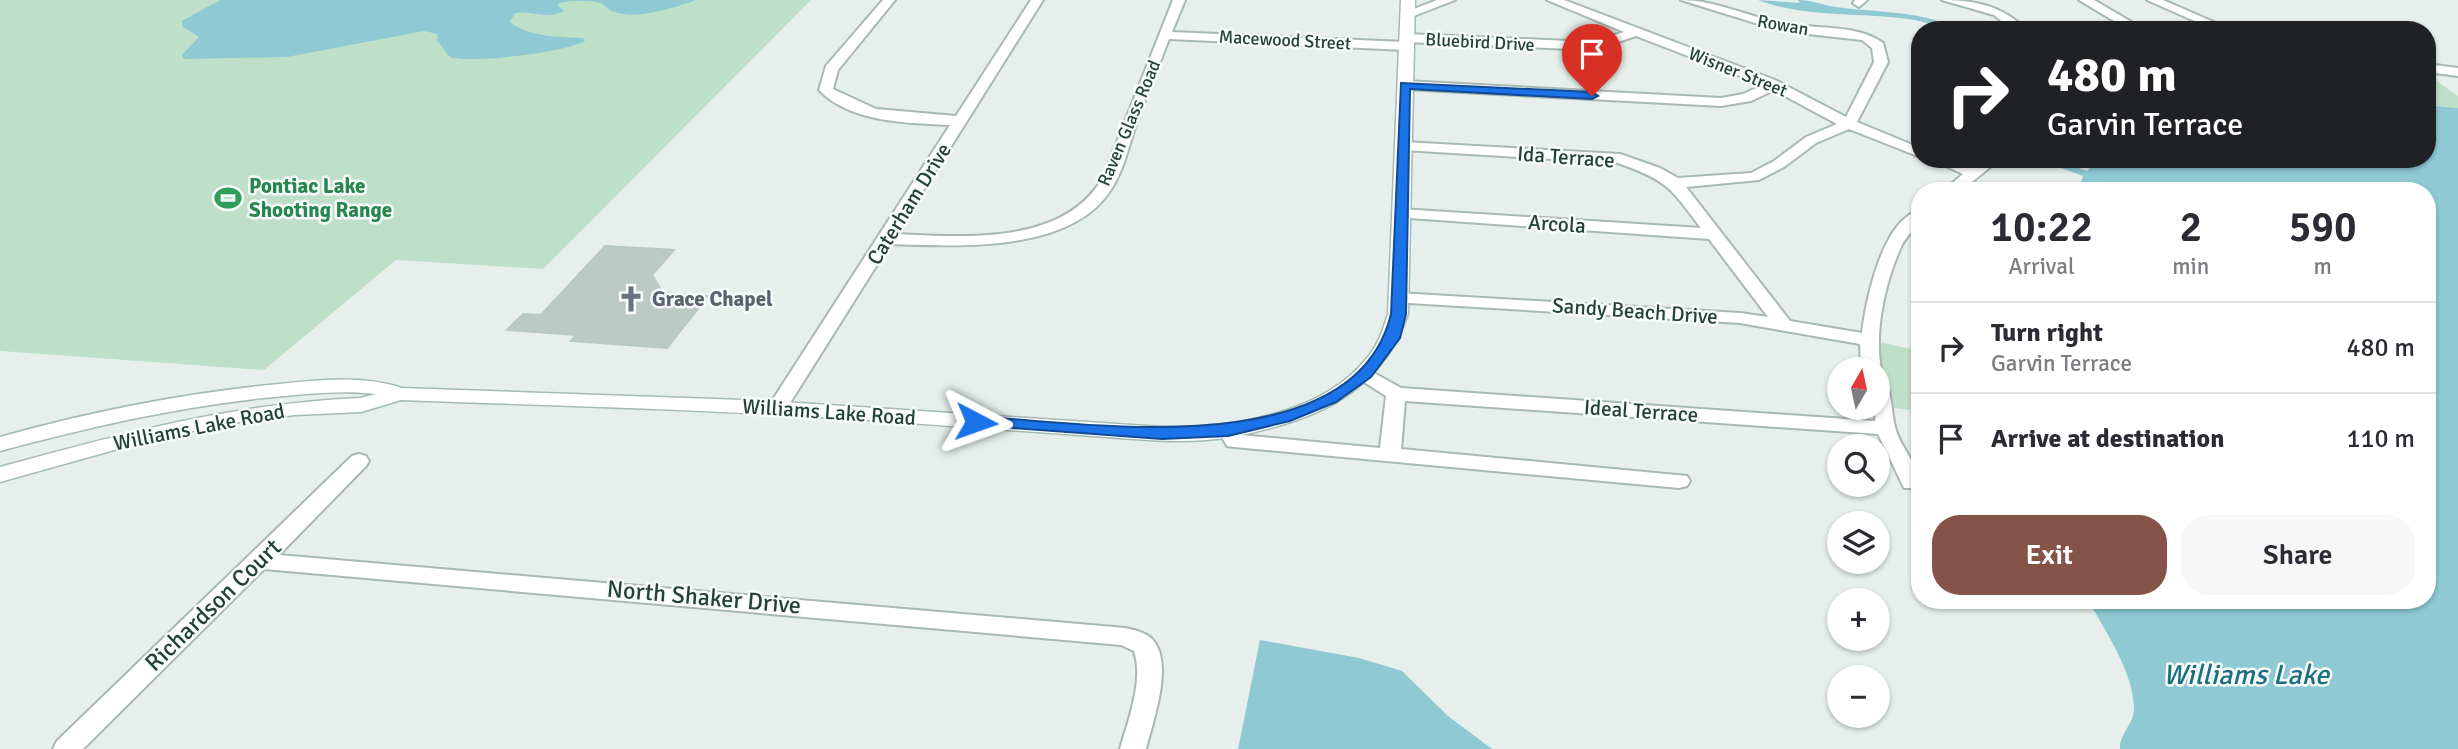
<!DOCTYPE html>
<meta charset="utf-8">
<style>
body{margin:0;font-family:Signika,sans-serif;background:#f7f7f7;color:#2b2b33;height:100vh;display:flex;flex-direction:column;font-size:26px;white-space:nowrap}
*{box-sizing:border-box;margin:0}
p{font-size:23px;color:#7c7c81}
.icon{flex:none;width:38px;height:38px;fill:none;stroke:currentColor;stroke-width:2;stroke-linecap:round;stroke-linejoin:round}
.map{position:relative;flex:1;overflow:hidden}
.drawer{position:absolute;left:1911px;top:182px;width:525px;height:427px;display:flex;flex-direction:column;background:#fff;border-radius:28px;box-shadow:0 2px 5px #0004}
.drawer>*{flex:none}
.top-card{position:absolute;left:1911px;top:21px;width:525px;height:147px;border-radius:28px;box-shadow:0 2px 5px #0004;background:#202124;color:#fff;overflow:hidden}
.needle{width:46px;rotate:9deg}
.fabs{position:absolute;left:1827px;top:357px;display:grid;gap:14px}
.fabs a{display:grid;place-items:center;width:63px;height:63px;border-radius:50%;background:#fff;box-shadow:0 2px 5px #0004;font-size:35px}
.pin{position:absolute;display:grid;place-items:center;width:60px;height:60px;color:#fff;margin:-72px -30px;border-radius:50% 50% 50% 0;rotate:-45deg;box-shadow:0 0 7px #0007}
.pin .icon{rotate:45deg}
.me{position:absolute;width:77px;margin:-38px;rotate:94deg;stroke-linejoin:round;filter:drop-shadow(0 0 5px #0008)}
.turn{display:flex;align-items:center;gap:24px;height:147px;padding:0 21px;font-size:32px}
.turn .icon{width:91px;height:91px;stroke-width:2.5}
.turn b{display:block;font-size:49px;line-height:60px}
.eta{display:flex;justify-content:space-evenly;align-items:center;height:119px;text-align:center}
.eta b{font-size:42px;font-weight:600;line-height:49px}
.primary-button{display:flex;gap:14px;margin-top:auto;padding:14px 21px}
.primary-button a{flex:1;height:80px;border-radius:28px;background:#855347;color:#fff;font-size:28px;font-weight:600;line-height:80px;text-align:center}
.primary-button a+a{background:#f7f7f7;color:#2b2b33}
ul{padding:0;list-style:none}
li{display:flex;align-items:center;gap:21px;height:91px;padding:0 21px;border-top:2px solid #e1e1e2}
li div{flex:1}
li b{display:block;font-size:26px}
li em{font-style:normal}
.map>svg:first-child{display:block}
.green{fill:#bfe0c8}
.water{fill:#8ec9d4}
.building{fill:#bbcac4;stroke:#b8c9c2;stroke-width:2}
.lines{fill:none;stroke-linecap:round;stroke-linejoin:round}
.minor-casing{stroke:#a8b8b2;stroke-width:4}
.secondary-casing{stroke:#a4bbb3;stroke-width:3}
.minor{fill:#fff;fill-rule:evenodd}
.secondary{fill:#fff;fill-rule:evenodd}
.route{fill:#1a73e8;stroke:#114b97;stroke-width:2}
.labels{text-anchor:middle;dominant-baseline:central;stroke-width:5;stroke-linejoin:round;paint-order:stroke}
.far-street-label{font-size:18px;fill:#24423a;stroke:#f7fbf9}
.street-label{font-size:21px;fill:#24423a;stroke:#f7fbf9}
.leisure-label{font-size:21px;font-weight:bold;fill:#27864d;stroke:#f7fbf9;text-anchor:start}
.worship-label{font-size:21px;font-weight:bold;fill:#5b616d;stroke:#f7fbf9;text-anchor:start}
.near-street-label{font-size:24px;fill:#24423a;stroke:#f7fbf9}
.near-water-label{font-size:28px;font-style:italic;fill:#1c6f80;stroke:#f7fbf9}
</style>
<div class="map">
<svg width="2458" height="749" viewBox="0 0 2458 749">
<rect width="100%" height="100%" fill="#e6efeb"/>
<!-- green -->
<path class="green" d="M0,0H811L543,269L396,260L264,370L0,351Z
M2427,74L2458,96V108L2427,104Z
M1871,340L1920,351V411L1884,407L1878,389V369H1871Z"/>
<!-- water -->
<path class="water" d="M220,0H696C673,8 638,20 614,12C609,11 605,5 601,3C588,0 570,0 557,4L564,11C547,20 532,10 515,13L510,22C528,37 561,37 583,38L585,41C567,52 470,64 450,57L437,41L438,34L424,31L287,57L184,59L182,55L199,37L183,27L182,21Z
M1758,0L1800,3L1798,0C1812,0 1822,5 1836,7C1878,13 1921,10 1960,30C1942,30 1926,21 1908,19C1859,12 1805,18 1758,0Z
M2427,105L2458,108V749H2120C2119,734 2135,723 2134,707C2132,669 2106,633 2088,600H2427V191H2067L2080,185L2083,176L2036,159H2052L2087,171L2098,159H2427Z
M1260,640L1359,658L1402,671L1448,716L1492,749H1238Z"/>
<!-- building -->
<path class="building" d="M605,246L674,250L652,275L663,293L708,296L667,348L571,341L576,335L507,330L523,314L541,315Z"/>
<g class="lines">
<!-- minor casing -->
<g class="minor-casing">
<path id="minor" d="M883,0H895L838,70L833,89L876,109L956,116L1031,0H1043L896,234C963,237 1065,246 1103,177L1173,0H1185L1172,32L1406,42L1412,46L1406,50L1169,39C1159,65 1148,92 1138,118C1130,141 1125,167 1112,188C1072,254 957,246 890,244L785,411H771L768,407L950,125C909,123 850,123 819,90L826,66Z
M1437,0H1455L1411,17L1401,14Z
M1547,0H1564L1775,80L1846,117L1874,62L1872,48L1862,40L1781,31L1681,0C1716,0 1748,17 1782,23C1814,30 1855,23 1883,43L1888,62L1857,122L1920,148V157L1849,129L1816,143L1784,167L1759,180L1686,187L1790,321L1862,333C1866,300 1882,220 1920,210C1920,228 1908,232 1901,247C1885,282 1874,332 1881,369L1878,373V369H1861L1860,344L1740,323L1392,302L1389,298L1398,293L1740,313L1768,317L1709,239L1395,217L1393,214L1401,209L1701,228C1670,187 1668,181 1618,163L1403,150L1396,146L1403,142L1620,154L1660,168L1678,178L1751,173L1774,161L1806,137L1837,124L1774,90L1751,101L1721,106L1405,89L1398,85L1405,81L1721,98L1743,94L1763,85L1636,36L1594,50L1406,42L1400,38L1406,34L1593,42L1624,32Z
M1855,0H1867L1859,7L1853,3Z
M1942,0C1974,0 2004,6 2026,30H2012L1994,15Z
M2079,0H2094L2145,30H2129Z
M2147,0H2163L2232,30H2215Z
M2427,64L2458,68V76L2427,72Z
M1930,159H1951L1973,167L1983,159H2000L1961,191H1943L1963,174Z
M1365,368L1401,388L1875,421L1878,383L1888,389C1892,402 1892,414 1895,427C1900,448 1920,465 1920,488H1904L1878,434L1405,401L1401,449L1687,476L1690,481L1687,486L1679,488L1234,447L1227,446L1218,430L1228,424L1235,426L1241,435L1380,448L1386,396L1358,378L1355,374Z
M359,454L366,456L369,461L366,466L279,555L1125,628C1134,630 1144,632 1151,638C1175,661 1153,721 1146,749H1120C1128,720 1144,681 1134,651L1121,645L264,569L83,749H53L57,741L352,456Z"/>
</g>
<!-- secondary casing -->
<g class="secondary-casing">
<path id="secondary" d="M1401,0H1415L1408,314C1380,396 1311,422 1231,437C1185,445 1138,439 1093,436C1027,431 961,427 896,422C731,410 566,406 401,400L361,412L295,415L240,422L157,438L0,482V467C125,433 230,404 360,398L376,394C342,390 308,394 274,397C180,406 91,427 0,451V437C92,411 185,393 279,384C320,380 362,375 402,388L769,401L1162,427C1230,428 1322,415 1367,358C1378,345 1383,330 1388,314Z"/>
</g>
<!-- minor -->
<use href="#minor" class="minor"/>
<!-- secondary -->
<use href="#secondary" class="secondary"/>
</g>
<!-- route -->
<path class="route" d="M1401,83L1592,92L1598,96L1592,99L1410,89L1406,314L1400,338L1371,377L1336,402L1290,421L1228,436L1162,439L970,425V418L976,416C1089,424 1355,465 1391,314Z"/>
<!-- icons -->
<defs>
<g id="stadium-bare" transform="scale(2.1)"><path d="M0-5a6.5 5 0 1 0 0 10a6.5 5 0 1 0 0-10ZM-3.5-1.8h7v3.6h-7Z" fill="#2e9e5b" stroke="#f7fbf9" stroke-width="2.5" paint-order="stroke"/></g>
<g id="church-bare" transform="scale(2.1)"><path d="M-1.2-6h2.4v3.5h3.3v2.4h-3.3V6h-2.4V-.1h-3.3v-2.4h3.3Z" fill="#6b7280" stroke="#f7fbf9" stroke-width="2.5" paint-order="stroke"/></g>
</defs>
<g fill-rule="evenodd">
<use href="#stadium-bare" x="228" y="198"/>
<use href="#church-bare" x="631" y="299"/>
</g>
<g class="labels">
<!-- far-street labels -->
<g class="far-street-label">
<text transform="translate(1783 25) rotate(10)">Rowan</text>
<text transform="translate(1285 40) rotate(3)">Macewood Street</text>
<text transform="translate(1480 42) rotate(3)">Bluebird Drive</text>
<text transform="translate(1738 72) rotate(22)">Wisner Street</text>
<text transform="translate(1129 123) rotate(-67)">Raven Glass Road</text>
</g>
<!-- street labels -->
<g class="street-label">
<text transform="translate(1566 157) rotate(4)">Ida Terrace</text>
<text transform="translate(909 204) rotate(-58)">Caterham Drive</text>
<text transform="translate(1557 224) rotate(4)">Arcola</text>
<text transform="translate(1635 311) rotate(4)">Sandy Beach Drive</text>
<text transform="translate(1641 411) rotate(4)">Ideal Terrace</text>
<text transform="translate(829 412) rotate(4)">Williams Lake Road</text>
<text transform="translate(199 427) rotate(-11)">Williams Lake Road</text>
</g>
<!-- leisure labels -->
<g class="leisure-label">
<text x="249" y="186">Pontiac Lake<tspan x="249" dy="24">Shooting Range</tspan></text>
</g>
<!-- worship labels -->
<g class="worship-label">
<text x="652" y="299">Grace Chapel</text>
</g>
<!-- near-street labels -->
<g class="near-street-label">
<text transform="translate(704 597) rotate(5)">North Shaker Drive</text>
<text transform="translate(213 605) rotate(-44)">Richardson Court</text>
</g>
<!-- near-water labels -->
<g class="near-water-label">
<text x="2246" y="675">Williams Lake</text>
</g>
</g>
</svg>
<div class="fabs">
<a><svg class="needle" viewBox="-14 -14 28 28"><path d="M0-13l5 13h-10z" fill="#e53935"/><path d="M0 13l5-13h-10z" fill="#7c7c81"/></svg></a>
<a><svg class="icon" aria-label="search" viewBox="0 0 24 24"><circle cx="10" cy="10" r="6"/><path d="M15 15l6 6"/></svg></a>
<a><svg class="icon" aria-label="layers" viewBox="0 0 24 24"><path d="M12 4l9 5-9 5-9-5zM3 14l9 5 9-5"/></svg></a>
<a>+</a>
<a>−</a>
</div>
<div class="pin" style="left:1592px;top:96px;background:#d93025"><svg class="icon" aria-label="arrive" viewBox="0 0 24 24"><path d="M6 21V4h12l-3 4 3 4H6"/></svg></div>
<svg class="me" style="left:976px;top:422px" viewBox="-20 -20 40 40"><path d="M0-17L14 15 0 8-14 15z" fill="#1a73e8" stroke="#fff" stroke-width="4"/></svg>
<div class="top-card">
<div class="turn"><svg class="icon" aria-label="right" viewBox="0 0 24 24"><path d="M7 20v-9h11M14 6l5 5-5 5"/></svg><div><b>480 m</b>Garvin Terrace</div></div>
</div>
<section class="drawer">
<div class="eta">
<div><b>10:22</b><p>Arrival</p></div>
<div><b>2</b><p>min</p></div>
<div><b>590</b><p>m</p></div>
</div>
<ul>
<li><svg class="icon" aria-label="right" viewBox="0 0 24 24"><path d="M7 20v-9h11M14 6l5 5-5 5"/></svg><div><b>Turn right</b><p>Garvin Terrace</p></div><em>480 m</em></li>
<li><svg class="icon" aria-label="arrive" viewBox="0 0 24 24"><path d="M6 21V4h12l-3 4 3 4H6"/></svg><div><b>Arrive at destination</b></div><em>110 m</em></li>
</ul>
<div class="primary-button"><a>Exit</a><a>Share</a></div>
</section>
</div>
